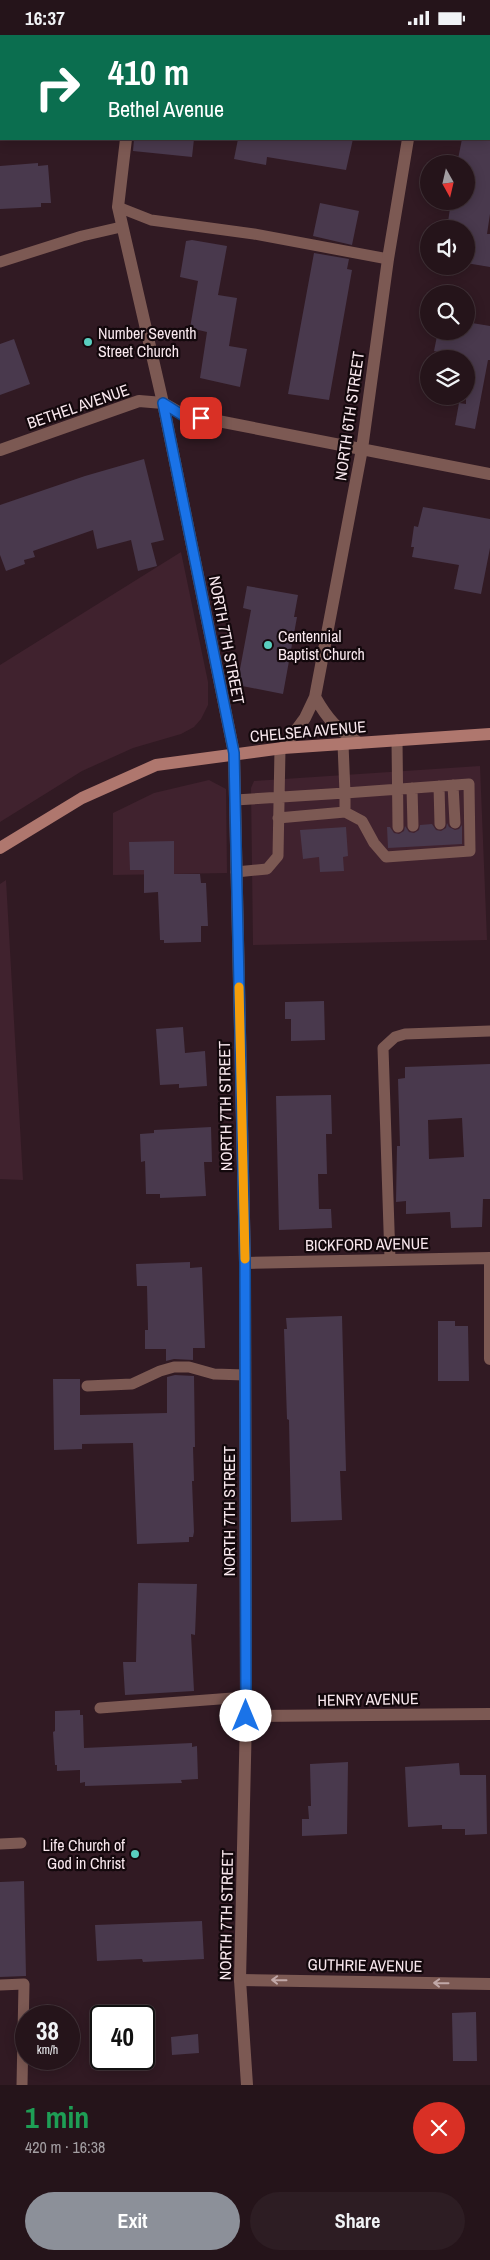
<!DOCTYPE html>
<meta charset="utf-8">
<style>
body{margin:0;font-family:"Archivo Narrow",sans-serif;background:#2d1d23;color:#f1f3f6;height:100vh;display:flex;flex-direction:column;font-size:19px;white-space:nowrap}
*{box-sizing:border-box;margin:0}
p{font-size:16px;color:#a39ea2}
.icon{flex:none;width:28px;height:28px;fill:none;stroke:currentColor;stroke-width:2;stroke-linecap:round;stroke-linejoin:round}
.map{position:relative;height:2050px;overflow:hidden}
.panel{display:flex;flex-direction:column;background:#25141a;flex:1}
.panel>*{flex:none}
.guide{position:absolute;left:0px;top:0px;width:490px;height:105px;box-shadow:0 2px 12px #0003,0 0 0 1px #423339;background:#0b6e4f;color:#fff;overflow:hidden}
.needle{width:32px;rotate:172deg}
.tools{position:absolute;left:420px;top:120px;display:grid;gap:10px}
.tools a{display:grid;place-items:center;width:55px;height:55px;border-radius:50%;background:#25141a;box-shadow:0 2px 12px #0003,0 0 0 1px #423339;font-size:25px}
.speed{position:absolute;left:15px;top:1970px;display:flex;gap:10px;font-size:25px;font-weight:700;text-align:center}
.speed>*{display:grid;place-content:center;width:65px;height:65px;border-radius:50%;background:#25141a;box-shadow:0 2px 12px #0003,0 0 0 1px #423339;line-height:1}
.speed small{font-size:12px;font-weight:400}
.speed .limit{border:2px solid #111;border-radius:8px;background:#fff;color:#111}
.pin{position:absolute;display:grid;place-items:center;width:42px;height:42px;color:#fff;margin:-21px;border-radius:10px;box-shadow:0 2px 8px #0006}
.me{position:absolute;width:55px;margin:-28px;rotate:0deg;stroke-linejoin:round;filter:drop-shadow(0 0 4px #0008)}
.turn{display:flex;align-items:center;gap:18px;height:105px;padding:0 25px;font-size:22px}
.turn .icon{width:65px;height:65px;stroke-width:2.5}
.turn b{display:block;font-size:35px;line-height:42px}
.round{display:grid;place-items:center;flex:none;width:52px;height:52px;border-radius:26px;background:#2d1d23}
.headline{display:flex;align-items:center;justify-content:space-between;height:85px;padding:0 25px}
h1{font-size:30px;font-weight:700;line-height:38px;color:#1e9e55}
.button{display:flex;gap:10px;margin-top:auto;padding:10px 25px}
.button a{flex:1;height:58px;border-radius:30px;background:#8c9099;color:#fff;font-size:20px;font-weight:700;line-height:58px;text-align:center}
.button a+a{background:#2d1d23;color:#f1f3f6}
.status{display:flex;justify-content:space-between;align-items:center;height:35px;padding:0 25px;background:#25141a;direction:ltr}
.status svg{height:14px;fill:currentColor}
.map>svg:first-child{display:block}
.built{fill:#40222e}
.building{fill:#49394d;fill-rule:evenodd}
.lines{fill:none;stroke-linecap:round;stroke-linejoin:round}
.service{stroke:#7c5953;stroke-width:11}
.minor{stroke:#7c5953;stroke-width:12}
.tertiary{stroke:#7c5953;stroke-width:12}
.secondary{stroke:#af776e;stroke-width:12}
.oneway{stroke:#c1a8a8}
.route-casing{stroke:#114b97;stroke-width:12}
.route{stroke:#1a73e8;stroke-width:9}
.slow{stroke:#f59e0b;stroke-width:9}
.poi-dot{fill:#59cebf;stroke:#13080c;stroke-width:2}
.labels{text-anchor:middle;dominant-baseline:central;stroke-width:4.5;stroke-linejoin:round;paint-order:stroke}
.poi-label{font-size:16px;fill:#f9e8ee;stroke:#13080c;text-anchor:start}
.street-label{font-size:16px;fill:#f9e8ee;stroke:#13080c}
</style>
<div class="status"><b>16:37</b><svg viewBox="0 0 49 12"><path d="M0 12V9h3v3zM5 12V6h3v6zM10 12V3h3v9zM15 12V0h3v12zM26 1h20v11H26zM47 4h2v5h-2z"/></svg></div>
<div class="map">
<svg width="490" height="2050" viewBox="0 0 490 2050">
<rect width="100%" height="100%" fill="#311a23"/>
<!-- built -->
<path class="built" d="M181,517L208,647V670L201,684L194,692L181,699L133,713L82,736L0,787V630Z
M480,731L487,905L253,910L251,753L254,746Z
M209,745L226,754L227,838L113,840V778L154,758Z
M6,845L23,1145L0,1144V849Z"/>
<!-- building -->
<path class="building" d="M134,104H194L192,122L133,116Z
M238,104H353L346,135L267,122L266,130L234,124Z
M462,104H490V179L487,199H490V232L466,228V194H447L451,166H466V129H457Z
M38,128V131L48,130L51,168H41V172L0,174V131Z
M320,168L359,176L352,210L313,201Z
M192,205L227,211L218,260L237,263L229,311L247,314L240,352L200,343L207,297L190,293L198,246L180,242L186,206Z
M314,218L349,224L347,234L352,235L329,365L288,359Z
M466,287L490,291V325H488L475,394L455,390L459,368L466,369V323L434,316L438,296H466Z
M14,304L30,349L0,360V309Z
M144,424L164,505L151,508L157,531L138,536L131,505L97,514L93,495L33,516L35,522L24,525L25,529L6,536L0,520V470L85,441Z
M423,472L490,484V513L481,559L454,554L459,530L412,522L414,512H411L414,491L418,492Z
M247,551L298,560L294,582H297L283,659L237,650L251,575L243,573Z
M447,788L449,792L455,795L459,794L462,790V809L388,813L387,792H390L394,798L399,799L404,796L405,791L409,797L414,798L419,795L420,790L432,789L436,795L441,796L446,793Z
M346,792L348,821L343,822L344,836L320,837L319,822L303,824L300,795Z
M174,806V839H200L201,848H206L208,891H201V907L164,908V905H160L158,857L144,858V835H130L129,807Z
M324,966L325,1005L291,1006V984H285V967Z
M183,992L185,1018L205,1016L207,1051L179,1053V1049L160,1050L156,994Z
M490,1029V1164H483L482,1192L451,1193L450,1177L406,1179V1166L396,1167L397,1111H400L398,1044L405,1043V1032ZM462,1083L464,1122L429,1124L428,1085Z
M331,1060L332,1099H326L327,1139H318L319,1174H331L332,1193L279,1195L276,1061Z
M211,1092L212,1127H204L206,1161L160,1163V1159H146L145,1126L141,1127L140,1099L154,1098V1095Z
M190,1227V1233L202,1232L205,1313H193V1325L174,1324L166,1326V1314H145V1295H148L147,1251H137L136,1229Z
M342,1281L346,1436H340L342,1485L291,1487L289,1385L287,1384L284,1294H287L286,1283Z
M438,1286H455V1291H468L469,1346H438Z
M175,1340L194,1341L195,1412H193L194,1446H192L194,1497L193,1502H189V1507L137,1509L133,1408L82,1409V1414L54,1415L53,1344H80V1380L167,1378V1342Z
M138,1548L197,1549L195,1600L191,1599L194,1656L125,1660L123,1627H136Z
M80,1675V1680H83L84,1713L192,1708V1712L197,1711L198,1744L181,1745L182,1748L85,1751V1747L80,1748V1735L57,1736V1730H55L53,1697L55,1696V1676Z
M348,1727L347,1799L302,1801V1784H309L308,1771H311L310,1729Z
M459,1728L460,1740H486L487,1799L465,1800V1794H442V1790L408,1792L405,1732Z
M24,1846L26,1941L0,1942V1847Z
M202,1886L204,1924L143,1927L142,1924L97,1926L95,1890Z
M476,1977L477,2026H453L452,1978Z
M198,1999L199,2018L172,2020L171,2002Z"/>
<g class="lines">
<!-- service -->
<path class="service" d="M265,1V0
M118,172L151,185L254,199L388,224
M0,227L82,201L121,192
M397,705L398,792
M343,709L345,758L469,749L470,816L386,822L374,808L362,786L345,777
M453,750L455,788
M439,751L440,789
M412,753L413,791
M235,765L345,758V777L278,783
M236,837L267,834L278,821L280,714
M390,1224L383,1013L395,1002L405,999L490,996
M87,1351L132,1349L160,1336L174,1332H189L214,1339L245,1340
M100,1673L246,1662
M0,1809L21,1808
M0,1950L24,1949L22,2050"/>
<!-- minor -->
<path class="minor" d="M201,0L208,1
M426,1V0
M489,52H490
M0,65H1
M0,415L139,366L163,368L182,379L490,439
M315,662C328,685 337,694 359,708
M283,713L305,683L315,662L362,414L388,224L408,104
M490,1223V1324
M245,1228L490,1223
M246,1681L490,1679
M240,1945L490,1949"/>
<!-- tertiary -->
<path class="tertiary" d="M143,1V0
M126,104L118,172L163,368L234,718L245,1228L246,1681L240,1945L247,2050"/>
<!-- secondary -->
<path class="secondary" d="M0,813L82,763L156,730L283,713L490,699"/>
</g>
<!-- one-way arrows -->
<defs><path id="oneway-shaft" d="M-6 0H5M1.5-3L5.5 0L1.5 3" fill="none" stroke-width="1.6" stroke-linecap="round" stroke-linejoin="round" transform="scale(1.25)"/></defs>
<g class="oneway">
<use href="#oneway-shaft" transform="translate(279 1945) rotate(-179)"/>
<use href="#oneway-shaft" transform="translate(441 1948) rotate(-179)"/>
</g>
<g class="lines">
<!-- route casing -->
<g class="route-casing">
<path id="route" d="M201,383L182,380L163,368L234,718L245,1228L246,1681"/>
</g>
<!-- route -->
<use href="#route" class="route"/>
<!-- slow -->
<path class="slow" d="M239,952L245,1224"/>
</g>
<!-- markers -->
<g class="poi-dot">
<circle cx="88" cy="307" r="5"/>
<circle cx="268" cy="610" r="5"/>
<circle cx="135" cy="1819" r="5"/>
</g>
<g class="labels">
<!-- poi labels -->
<g class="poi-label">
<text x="98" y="298">Number Seventh<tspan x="98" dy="18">Street Church</tspan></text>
<text x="278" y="601">Centennial<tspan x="278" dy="18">Baptist Church</tspan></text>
<text x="125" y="1810" text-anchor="end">Life Church of<tspan x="125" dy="18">God in Christ</tspan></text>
</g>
<!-- street labels -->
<g class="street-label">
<text transform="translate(78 371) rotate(-19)">BETHEL AVENUE</text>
<text transform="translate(349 381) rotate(-82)">NORTH 6TH STREET</text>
<text transform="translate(227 605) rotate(79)">NORTH 7TH STREET</text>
<text transform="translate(308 696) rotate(-5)">CHELSEA AVENUE</text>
<text transform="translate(225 1071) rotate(-91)">NORTH 7TH STREET</text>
<text transform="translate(367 1209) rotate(-1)">BICKFORD AVENUE</text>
<text transform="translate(229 1476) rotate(-90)">NORTH 7TH STREET</text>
<text transform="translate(368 1664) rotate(-1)">HENRY AVENUE</text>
<text transform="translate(226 1880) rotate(-89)">NORTH 7TH STREET</text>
<text transform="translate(365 1930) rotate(1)">GUTHRIE AVENUE</text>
</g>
</g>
</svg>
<div class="tools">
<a><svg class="needle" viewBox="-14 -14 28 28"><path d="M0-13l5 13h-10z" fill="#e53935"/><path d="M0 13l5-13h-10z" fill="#a39ea2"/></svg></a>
<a><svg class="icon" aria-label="sound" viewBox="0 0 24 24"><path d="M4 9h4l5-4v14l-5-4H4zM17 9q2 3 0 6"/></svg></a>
<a><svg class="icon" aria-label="search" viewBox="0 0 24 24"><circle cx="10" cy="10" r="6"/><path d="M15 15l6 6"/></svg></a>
<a><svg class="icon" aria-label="layers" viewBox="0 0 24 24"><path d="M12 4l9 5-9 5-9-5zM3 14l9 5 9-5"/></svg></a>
</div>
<div class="speed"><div>38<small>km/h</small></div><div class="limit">40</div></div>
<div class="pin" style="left:201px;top:383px;background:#d93025"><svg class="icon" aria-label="arrive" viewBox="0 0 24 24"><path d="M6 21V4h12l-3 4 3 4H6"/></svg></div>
<svg class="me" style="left:246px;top:1681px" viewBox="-20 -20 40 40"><circle r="19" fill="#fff"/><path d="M0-13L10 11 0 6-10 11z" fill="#1a73e8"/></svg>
<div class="guide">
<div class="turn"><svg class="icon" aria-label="right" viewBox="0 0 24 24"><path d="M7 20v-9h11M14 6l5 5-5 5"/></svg><div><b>410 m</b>Bethel Avenue</div></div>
</div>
</div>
<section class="panel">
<div class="headline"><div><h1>1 min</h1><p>420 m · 16:38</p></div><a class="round" style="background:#d93025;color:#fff"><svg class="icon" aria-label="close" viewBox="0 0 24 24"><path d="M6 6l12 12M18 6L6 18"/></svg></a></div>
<div class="button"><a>Exit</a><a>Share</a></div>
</section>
